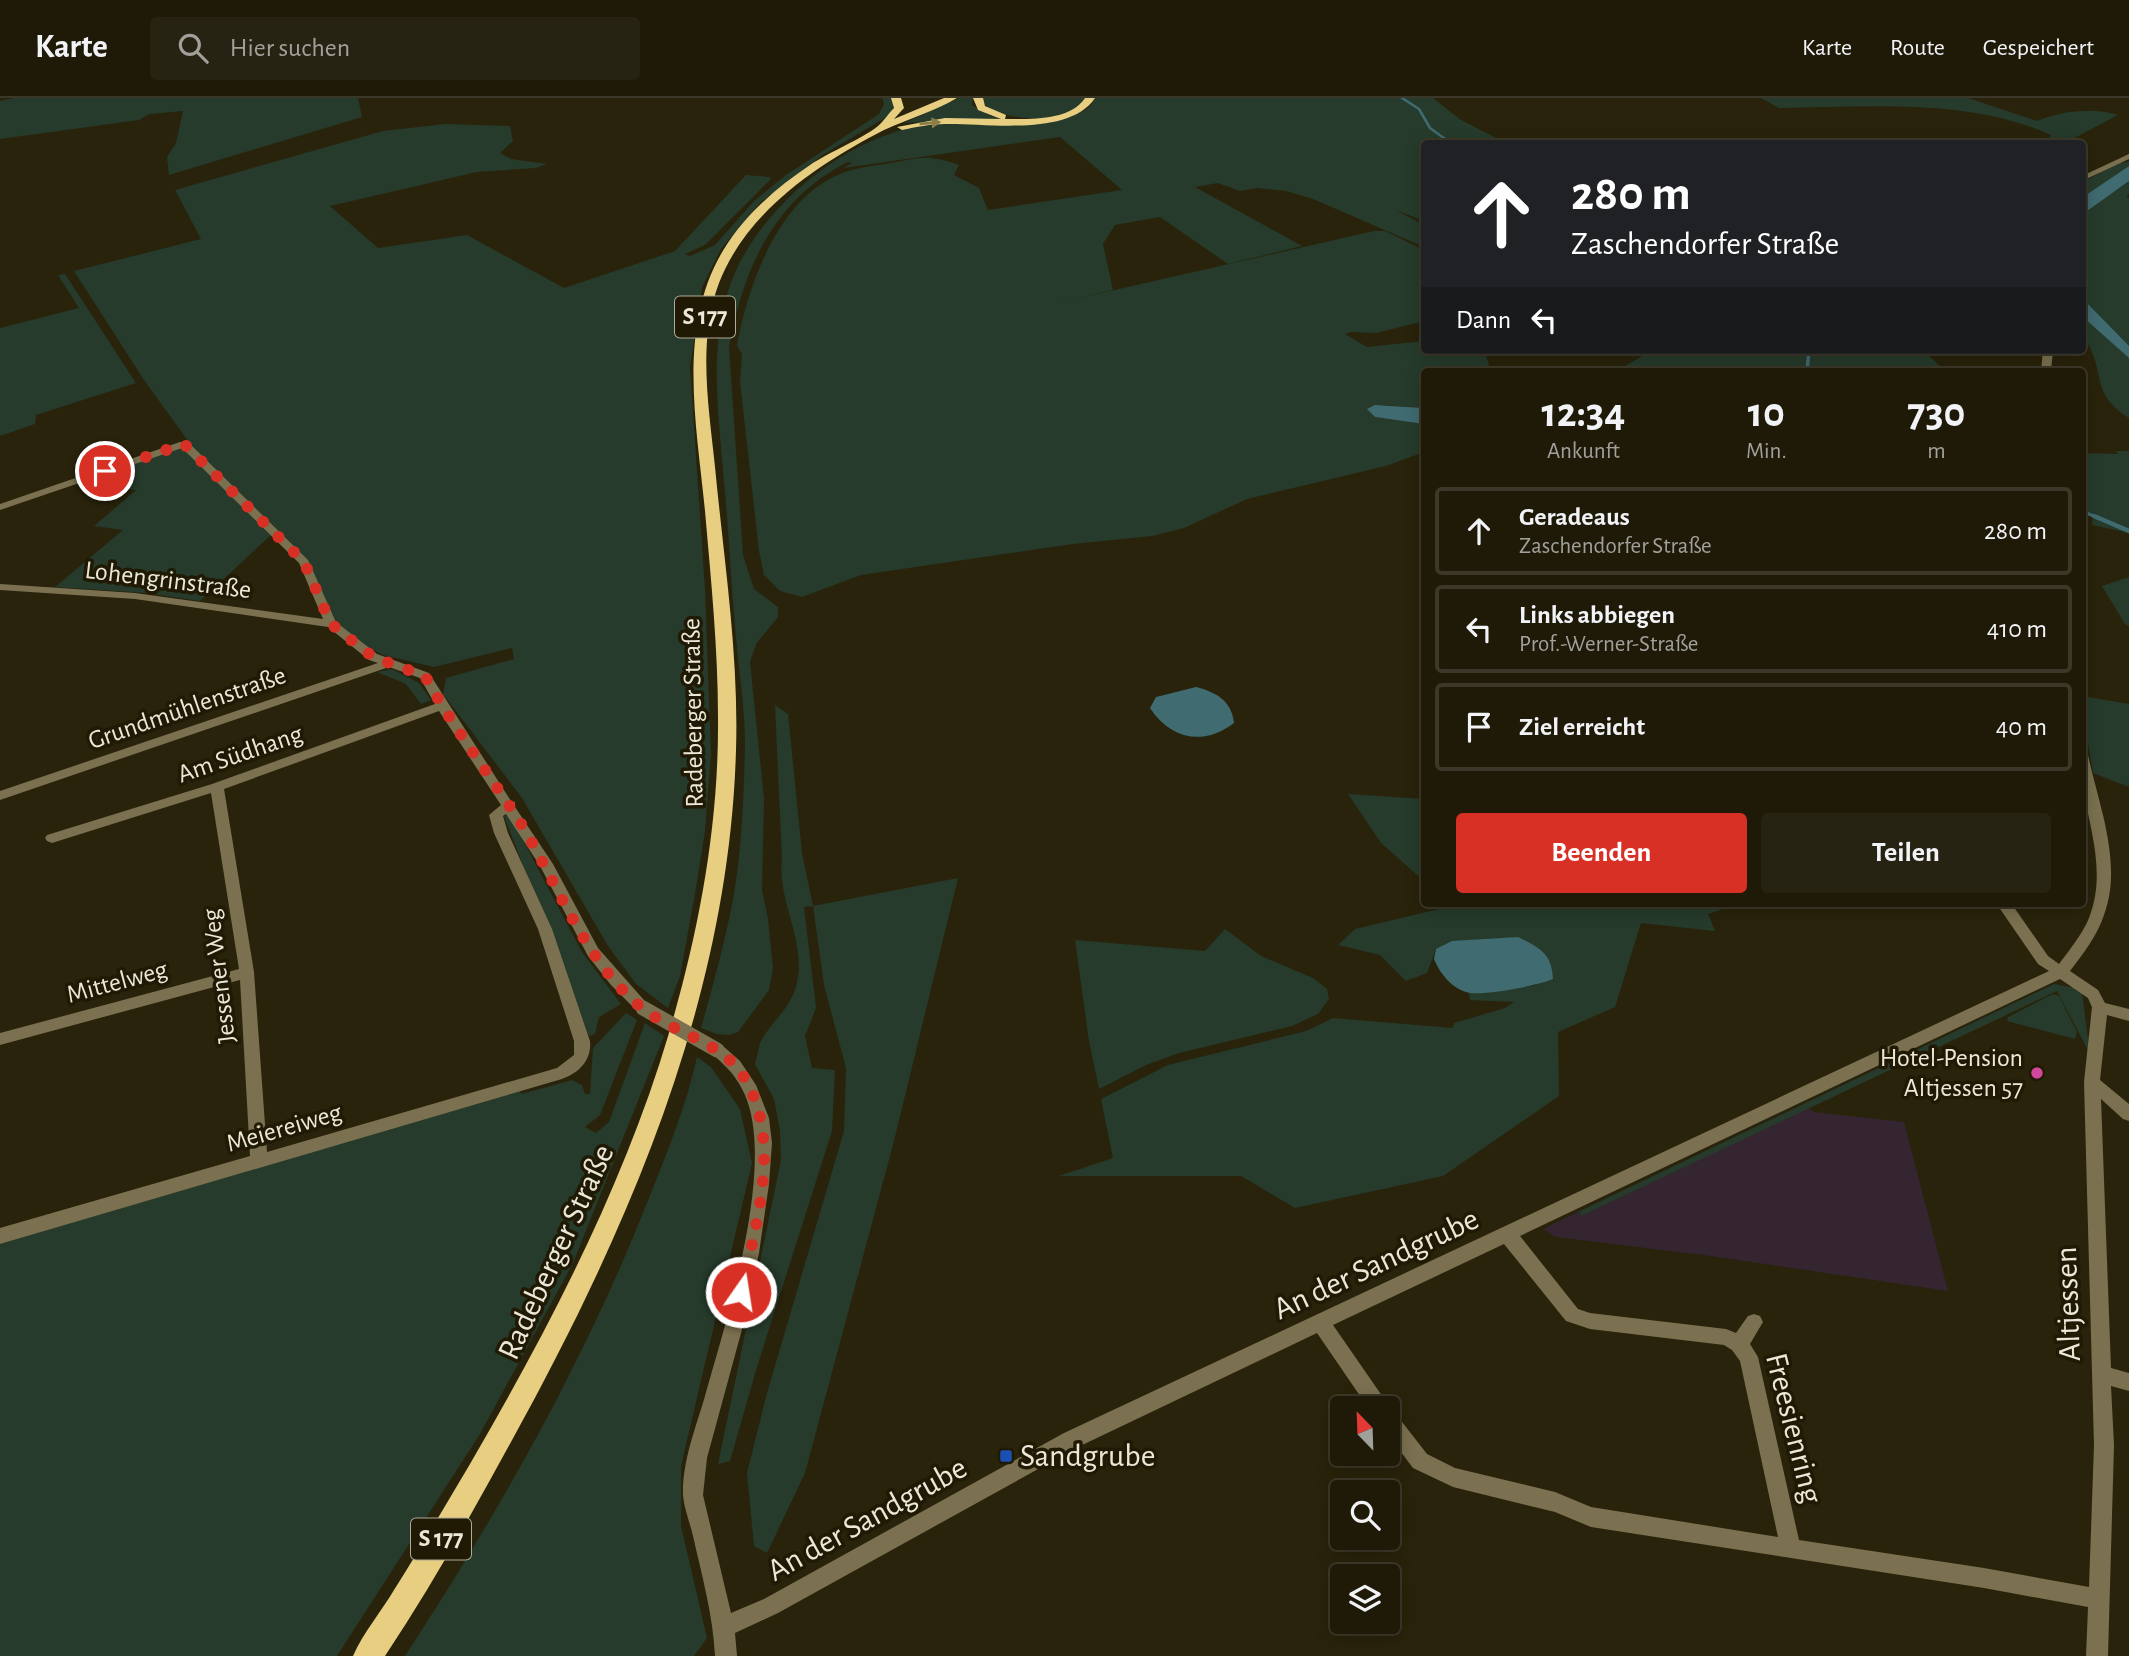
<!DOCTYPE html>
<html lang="de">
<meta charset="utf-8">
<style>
body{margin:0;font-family:"Alegreya Sans",sans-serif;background:#272312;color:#f1f3f6;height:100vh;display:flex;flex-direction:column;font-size:26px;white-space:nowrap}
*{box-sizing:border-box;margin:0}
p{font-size:23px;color:#a1a19c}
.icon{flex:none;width:38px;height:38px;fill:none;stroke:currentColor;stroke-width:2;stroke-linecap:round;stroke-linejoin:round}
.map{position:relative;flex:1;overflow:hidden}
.details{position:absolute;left:1421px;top:270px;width:665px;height:539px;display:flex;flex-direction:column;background:#1f1a08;border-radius:7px;box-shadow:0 4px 18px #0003,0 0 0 2px #3c3829}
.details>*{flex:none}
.banner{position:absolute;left:1421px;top:42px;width:665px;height:214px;border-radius:7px;box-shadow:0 4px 18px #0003,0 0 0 2px #3c3829;background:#202124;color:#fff;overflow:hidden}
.needle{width:46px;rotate:337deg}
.controls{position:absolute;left:1330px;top:1298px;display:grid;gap:14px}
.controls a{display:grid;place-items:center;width:70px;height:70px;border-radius:7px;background:#1f1a08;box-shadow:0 4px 18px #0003,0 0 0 2px #3c3829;font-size:35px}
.pin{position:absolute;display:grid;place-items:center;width:60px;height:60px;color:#fff;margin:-30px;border:4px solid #fff;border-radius:50%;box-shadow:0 2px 7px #0007}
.me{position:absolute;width:77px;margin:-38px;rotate:13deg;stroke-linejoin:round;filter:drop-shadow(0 0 5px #0008)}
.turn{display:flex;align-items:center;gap:24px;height:147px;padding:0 35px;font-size:32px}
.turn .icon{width:91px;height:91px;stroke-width:2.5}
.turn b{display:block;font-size:49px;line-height:60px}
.then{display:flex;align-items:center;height:66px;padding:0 35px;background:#0003;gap:14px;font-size:26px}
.eta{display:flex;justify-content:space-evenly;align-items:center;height:119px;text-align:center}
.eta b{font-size:42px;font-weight:700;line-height:49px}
.action{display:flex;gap:14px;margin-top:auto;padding:14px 35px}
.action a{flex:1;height:80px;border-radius:7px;background:#d93025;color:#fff;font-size:28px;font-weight:700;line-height:80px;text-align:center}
.action a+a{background:#272312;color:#f1f3f6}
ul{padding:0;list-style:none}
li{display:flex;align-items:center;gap:21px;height:88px;margin:0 14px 10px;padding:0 21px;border:4px solid #3c3829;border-radius:7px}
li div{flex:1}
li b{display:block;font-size:26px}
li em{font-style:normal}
header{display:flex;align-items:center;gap:42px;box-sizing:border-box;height:98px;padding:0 35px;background:#1f1a08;border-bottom:2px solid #3c3829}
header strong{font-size:33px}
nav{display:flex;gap:38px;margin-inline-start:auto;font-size:24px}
.search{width:490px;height:63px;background:#272312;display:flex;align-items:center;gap:18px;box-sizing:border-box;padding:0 24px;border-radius:7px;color:#a1a19c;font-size:26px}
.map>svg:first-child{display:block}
.industrial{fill:#342530}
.green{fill:#263b2b}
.water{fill:#3f6b71}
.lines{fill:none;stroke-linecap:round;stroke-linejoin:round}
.stream-far2{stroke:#3f6b71;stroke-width:2.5}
.stream-far1{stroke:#3f6b71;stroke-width:3.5}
.stream{stroke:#3f6b71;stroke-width:4.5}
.minor{fill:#7b7150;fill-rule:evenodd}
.trunk{fill:#e7ce80;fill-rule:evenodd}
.minor-bridge{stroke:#7b7150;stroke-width:15}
.oneway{fill:#8d7d48}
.route{stroke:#d93025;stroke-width:12;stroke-dasharray:0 21.6}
.hotel-dot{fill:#d1479c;stroke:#201903;stroke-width:2.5}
.transit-dot{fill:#1a4fb4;stroke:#201903;stroke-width:2.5}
.labels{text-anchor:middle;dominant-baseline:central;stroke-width:7;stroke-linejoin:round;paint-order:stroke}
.shield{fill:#201903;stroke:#afaa99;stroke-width:2}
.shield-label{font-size:24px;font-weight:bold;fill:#ece8d9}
.street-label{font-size:26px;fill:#ece8d9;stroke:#201903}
.poi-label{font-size:26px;fill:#ece8d9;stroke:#201903;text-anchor:end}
.near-street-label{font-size:32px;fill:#ece8d9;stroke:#201903}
.near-poi-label{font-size:32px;fill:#ece8d9;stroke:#201903;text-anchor:start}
</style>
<header>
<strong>Karte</strong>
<div class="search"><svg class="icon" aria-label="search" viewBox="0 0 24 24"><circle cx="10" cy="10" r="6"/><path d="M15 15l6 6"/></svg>Hier suchen</div>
<nav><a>Karte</a><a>Route</a><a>Gespeichert</a></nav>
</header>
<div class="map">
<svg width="2129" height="1558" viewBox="0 0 2129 1558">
<rect width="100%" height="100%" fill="#29230b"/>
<!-- industrial -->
<path class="industrial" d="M1808,1009L1814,1014L1904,1024L1948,1193L1711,1158L1556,1139L1543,1131L1580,1113L1581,1118Z"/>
<!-- green -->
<path class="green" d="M14,0H358L362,19L169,77L167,59L176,45L183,13L150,16L139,22L0,41V3Z
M882,0H892L894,8L890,17L824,56L760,105L721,151L702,189L690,269L705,491L711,656L705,733L695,796L680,878L668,910L636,886L608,848L522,700L443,596L446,580L514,561L512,550L434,569L383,557L364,547L337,525L307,463L191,347L144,282L74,173L201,141L175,92L383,33L445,26L510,28L513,43L500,55L511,61L547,66L535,70L477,74L330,108L378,150L467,137L564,190L675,153L746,77L769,79L771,81L705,147L685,156L690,158L715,147L754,103L786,77L879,16L884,6Z
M959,0H973L972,7L991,18L1011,21L904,25Z
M983,0H1084L1085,1C1081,5 1077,11 1073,14C1054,25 994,22 982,3Z
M1094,0H1433L1461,22L1506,45L1424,46V123L1396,112L1424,127V149L1313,101L1286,93L1257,90L1240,93L1218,85L1195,89L1302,148L1228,166L1160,119L1115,127L1103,146L1113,192L1053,206L1374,133H1385L1424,152V223L1376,235L1351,234L1345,236L1367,249L1424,243V252H1484L1491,273H1424V310L1383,307L1375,319L1424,326V354L1386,368L1247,401L1184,430L1152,438L1073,446L861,477L802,499L780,493L764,477L759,453L740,284L742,256L737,248C747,189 778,102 838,77C853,70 870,68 885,66C918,60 927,55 959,67L954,77L979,90L988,112L1122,92L1060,39L844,70L852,65L848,64C774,101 743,171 729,249L743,457L754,491L778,509V519L756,546L750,564L764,701L762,792L768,821L773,870L769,892L738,934L729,937L717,936L701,930C714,884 727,837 735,790C742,744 744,693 745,646C745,611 739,574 736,539C731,487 729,435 724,384C718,307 704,225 745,155C782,92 857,35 931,26C960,23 1090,33 1094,0Z
M1761,0H1968L2037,23C2061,13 2093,9 2118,17L2065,45L2034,46L2048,41L2051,37C1968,0 1870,9 1779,10Z
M2129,64V68L2083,99V84L2118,65Z
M2129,83V96L2126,99L2129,100V320C2087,294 2108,271 2083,239V116Z
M65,176L136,285L36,317L35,326L0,338V230L79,210L58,177Z
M1652,252H1923L1945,273H1617Z
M182,349L271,437L200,503L147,495L55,489L123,432L94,428L136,392L73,386Z
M2116,353H2129V435L2092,427L2093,416L2083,412V355L2118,356Z
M2129,479V528L2125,526L2102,488Z
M392,571L419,585L431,602L421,606L406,586L377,574Z
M2082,598L2129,606V689L2093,675L2083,614Z
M775,607L788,616L802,755L813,808L958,780L894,1043L805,1375L767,1455L754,1448L747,1375L767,1295L844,1033L846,970L824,887L813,808L804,809L816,910L805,938L812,970L835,972L832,1033L757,1269L730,1363L718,1366L781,1062L780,1032L774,1001L755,966C757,960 758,951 760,945C772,921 794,910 798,879C804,839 777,801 782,761Z
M1348,696L1424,701V783L1381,745Z
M509,716L582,854L621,906L599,919L595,936L589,938L504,718Z
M1450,805H1717L1721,812L1708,816L1715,833L1641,825L1615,909L1558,934L1559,998L1443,1078L1295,1110L1241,1078H1059L1113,1060L1101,1001L1168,967L1306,933L1333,920L1453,930L1454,925L1505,910L1514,904L1470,902L1469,895L1538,887L1436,851L1427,875L1406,883L1380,857L1338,847L1355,831L1452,808Z
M1225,831L1261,858L1313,880L1327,891L1329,901L1318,916L1292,928L1179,955L1146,967L1099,991L1089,943L1075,842L1205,853Z
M2054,886L2075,890L2082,895L2090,956L2057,893L1581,1118L1580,1113Z
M2053,896L2059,898L2077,934L2075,941L2007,923L2008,919Z
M626,915L637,922L600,1017L585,1029L596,1035L609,1024L645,925L664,938L573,1165L480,1336L337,1558H0V1146L519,992L522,996L572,982L582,987L585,996H590L593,950Z
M697,959L711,969L740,1011L752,1065L681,1368V1428L707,1540L694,1558H405C499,1414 584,1264 647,1105C666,1057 686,1009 697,959Z"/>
<!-- water -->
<path class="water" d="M2129,68V83L2083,116V99Z
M2082,200L2129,248V260L2083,219Z
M1375,307L1424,310V326L1375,319L1367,311Z
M1196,589C1216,594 1232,603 1234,625C1204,648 1171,642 1150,610L1156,599Z
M1518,839C1539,849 1552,855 1553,881C1537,888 1487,897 1470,895C1453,892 1440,876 1434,861L1436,851L1452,843Z"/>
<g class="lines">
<!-- stream-far2 -->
<path class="stream-far2" d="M1402,0L1419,11L1430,30L1452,46"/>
<!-- stream-far1 -->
<path class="stream-far1" d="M1807,273L1809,252
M2082,413L2098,420"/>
<!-- stream -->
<path class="stream" d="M2094,418L2129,433"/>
<!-- minor -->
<path class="minor" d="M2129,56V61L2082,83V78Z
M2043,252H2053L2051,273H2041Z
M180,344H188L308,462L336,524L377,556L429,575L511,703L515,704V709L553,766L598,850L651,910L648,914H638L611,887L588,858L540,768L506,716L503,718L508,735L552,831L590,943C592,962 579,975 562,981L0,1146V1130L250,1058L240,882L0,947V935L239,871L211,695L52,745L47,743L45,740L47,737L212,686L435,606L420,580L389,569L0,702V693L378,565L369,562L328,529L135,501L0,492V486L135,495L323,521L299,465L182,350L0,412V406ZM439,613L501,707L489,717L494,735L538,831L574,943V957L557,970L267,1054L254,874L224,691Z
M2082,653L2088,657C2099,708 2123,766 2104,817C2097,838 2083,856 2070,873L2098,892L2105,905L2129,911V923L2107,917L2100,982L2129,1006V1023L2123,1021L2101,1001L2111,1270L2129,1275V1293L2111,1288L2114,1347L2108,1558H2086L2088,1509L1984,1490L1591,1429L1555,1414L1453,1389L1413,1370L1388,1337V1311H1369L1317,1235L1078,1349L778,1515L735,1535L737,1558H715C713,1517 702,1478 693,1438C690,1425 684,1410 683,1397C682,1364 696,1329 705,1298C726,1223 776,1070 745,997C740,986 733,975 724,967C719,961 713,958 709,952L711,948L717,946L723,948L740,963L756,987L769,1020L772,1045L769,1086L759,1155L744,1224L707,1360L703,1397L731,1515L764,1501L1064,1335L2049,873L2038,866L1996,805H2011L2048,858L2059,866C2070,851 2082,837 2089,820C2106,777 2091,734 2083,691C2081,679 2082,665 2082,653ZM2060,881L2088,900L2092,909L2084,984L2094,1347L2089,1489L1984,1470L1799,1442L1758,1259L1750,1246L1763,1224L1760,1218L1754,1216L1748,1218L1736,1235L1726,1231L1590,1215L1578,1211L1520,1138ZM1504,1146L1566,1223L1590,1231L1724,1247L1732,1252L1740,1263L1778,1439L1591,1409L1555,1394L1455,1370L1427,1356L1395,1315L1389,1313L1387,1305L1333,1227Z"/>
<!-- trunk -->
<path class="trunk" d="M891,0H901L904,10L894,21L944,0H957C935,13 908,21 884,32C818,66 747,113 719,185C697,243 709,310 715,369C724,463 739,558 736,652C729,900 629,1130 511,1344C471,1417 431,1489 385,1558H353C363,1535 381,1514 394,1492C420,1451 445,1408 470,1366C549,1230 624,1087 669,935C699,833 719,727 718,620C718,551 711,482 705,413C697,328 676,229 724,151C745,117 777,89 810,67C829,54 862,41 878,28C883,24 889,15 894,10Z
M973,0H983L985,8L1006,17L1005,21C1031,21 1070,23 1085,0H1095C1069,39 987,25 945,26C931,26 916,29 902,32L897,29L945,20L1001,21L978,12Z"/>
<!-- minor-bridge -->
<path class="minor-bridge" d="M643,910L717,952"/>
</g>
<!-- one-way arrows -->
<defs><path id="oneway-solid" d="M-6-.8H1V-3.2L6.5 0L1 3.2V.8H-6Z" transform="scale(1.75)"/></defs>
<use class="oneway" href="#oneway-solid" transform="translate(930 25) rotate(-5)"/>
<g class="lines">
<!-- route -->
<path class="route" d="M105,373L184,346L304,464L331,526L373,559L425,578C454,631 491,678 523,729C559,789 586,865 642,910C688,945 735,942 756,1005C776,1065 754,1135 741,1194"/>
</g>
<!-- markers -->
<circle class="hotel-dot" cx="2037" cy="975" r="7"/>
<rect class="transit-dot" x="999" y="1351" width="14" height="14" rx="3.5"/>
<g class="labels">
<!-- shield labels -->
<g class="shield">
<rect x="675" y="198.5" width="60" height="41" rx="5"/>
<rect x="411" y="1420.5" width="60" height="41" rx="5"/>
</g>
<g class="shield-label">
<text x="705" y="219">S 177</text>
<text x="441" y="1441">S 177</text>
</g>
<!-- street labels -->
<g class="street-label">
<text transform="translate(168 482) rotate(7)">Lohengrinstraße</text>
<text transform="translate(187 610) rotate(-19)">Grundmühlenstraße</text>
<text transform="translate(693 615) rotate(-91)">Radeberger Straße</text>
<text transform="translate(240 656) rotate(-19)">Am Südhang</text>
<text transform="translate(219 878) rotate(-97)">Jessener Weg</text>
<text transform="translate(117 884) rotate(-15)">Mittelweg</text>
<text transform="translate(284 1030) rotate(-16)">Meiereiweg</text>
</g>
<!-- poi labels -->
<g class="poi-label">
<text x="2023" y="960">Hotel-Pension<tspan x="2023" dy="30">Altjessen 57</tspan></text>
</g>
<!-- near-street labels -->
<g class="near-street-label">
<text transform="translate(556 1154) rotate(-65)">Radeberger Straße</text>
<text transform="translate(1376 1166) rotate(-25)">An der Sandgrube</text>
<text transform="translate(2068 1206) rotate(-92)">Altjessen</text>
<text transform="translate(1794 1330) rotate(76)">Freesienring</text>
<text transform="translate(867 1421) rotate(-29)">An der Sandgrube</text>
</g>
<!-- near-poi labels -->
<g class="near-poi-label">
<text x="1020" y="1358">Sandgrube</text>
</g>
</g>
</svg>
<div class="controls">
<a><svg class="needle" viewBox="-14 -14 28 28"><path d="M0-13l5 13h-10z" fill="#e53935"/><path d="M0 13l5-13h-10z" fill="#a1a19c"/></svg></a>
<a><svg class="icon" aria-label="search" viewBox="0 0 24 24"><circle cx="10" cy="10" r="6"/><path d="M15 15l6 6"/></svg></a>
<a><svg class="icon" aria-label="layers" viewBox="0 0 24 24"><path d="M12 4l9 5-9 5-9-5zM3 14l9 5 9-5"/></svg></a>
</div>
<div class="pin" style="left:105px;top:373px;background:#d93025"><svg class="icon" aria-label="arrive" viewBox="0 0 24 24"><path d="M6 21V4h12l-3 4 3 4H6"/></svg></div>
<svg class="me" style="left:741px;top:1194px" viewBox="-20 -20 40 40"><circle r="17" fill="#d93025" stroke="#fff" stroke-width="3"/><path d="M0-11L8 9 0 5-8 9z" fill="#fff"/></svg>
<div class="banner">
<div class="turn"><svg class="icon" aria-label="ahead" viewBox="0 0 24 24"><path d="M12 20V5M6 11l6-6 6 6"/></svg><div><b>280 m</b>Zaschendorfer Straße</div></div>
<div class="then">Dann<svg class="icon" aria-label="left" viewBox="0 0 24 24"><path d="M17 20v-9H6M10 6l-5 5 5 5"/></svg></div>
</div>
<section class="details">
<div class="eta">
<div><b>12:34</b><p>Ankunft</p></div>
<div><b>10</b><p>Min.</p></div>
<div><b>730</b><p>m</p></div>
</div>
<ul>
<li><svg class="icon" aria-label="ahead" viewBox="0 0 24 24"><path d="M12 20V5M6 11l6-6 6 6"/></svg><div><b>Geradeaus</b><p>Zaschendorfer Straße</p></div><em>280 m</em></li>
<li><svg class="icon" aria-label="left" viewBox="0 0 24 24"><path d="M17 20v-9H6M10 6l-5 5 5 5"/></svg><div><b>Links abbiegen</b><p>Prof.-Werner-Straße</p></div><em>410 m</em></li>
<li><svg class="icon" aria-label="arrive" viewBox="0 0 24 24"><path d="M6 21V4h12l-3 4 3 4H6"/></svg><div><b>Ziel erreicht</b></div><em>40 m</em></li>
</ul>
<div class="action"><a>Beenden</a><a>Teilen</a></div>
</section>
</div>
